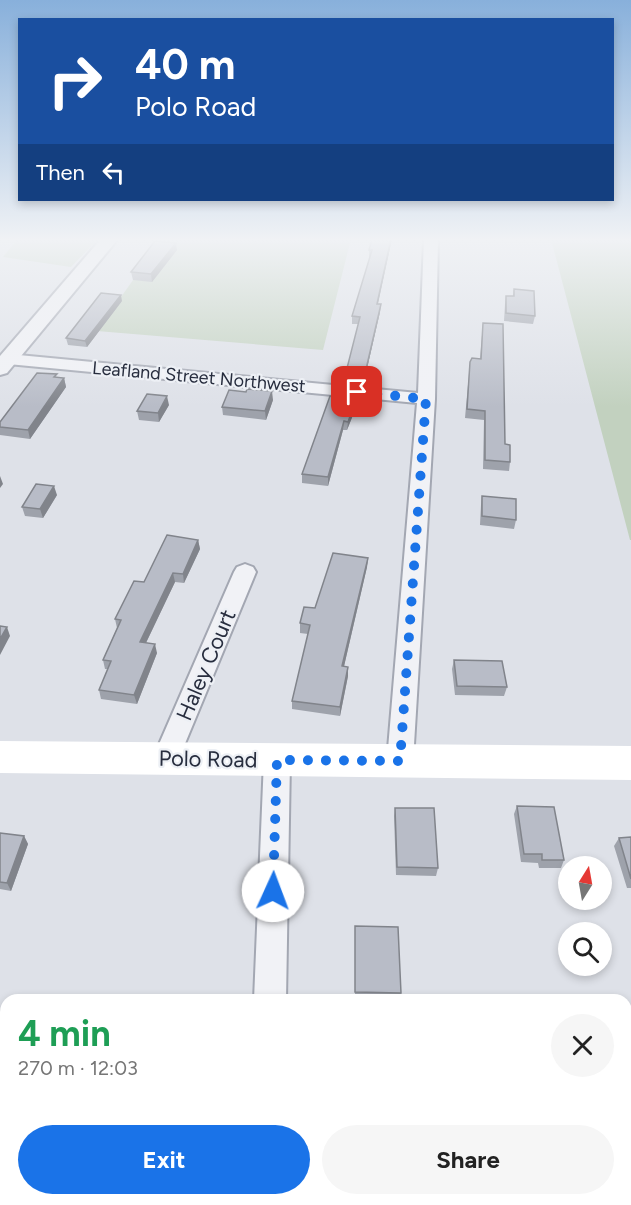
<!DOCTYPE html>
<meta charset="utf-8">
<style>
body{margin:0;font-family:Figtree,sans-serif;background:#f6f6f6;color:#222;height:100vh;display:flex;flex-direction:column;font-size:22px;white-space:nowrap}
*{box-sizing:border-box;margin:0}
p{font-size:20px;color:#767676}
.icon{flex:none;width:33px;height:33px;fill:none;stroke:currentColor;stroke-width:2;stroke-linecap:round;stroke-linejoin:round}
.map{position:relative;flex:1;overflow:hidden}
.drawer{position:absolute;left:0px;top:994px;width:632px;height:212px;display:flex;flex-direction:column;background:#fff;border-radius:18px 18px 0 0;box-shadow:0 3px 9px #0003}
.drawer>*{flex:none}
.hud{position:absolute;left:18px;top:18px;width:596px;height:183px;border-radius:0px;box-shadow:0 3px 9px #0003;background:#1a4fa0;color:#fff;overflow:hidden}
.needle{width:39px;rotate:11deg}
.controls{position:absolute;left:558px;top:856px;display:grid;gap:12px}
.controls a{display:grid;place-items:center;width:54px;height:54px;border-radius:50%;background:#fff;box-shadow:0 3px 9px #0003;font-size:30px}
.pin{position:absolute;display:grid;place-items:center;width:51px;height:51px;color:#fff;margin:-26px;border-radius:12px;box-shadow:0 3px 9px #0006}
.me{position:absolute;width:66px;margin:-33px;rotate:2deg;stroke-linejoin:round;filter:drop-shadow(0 0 4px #0008)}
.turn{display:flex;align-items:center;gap:21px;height:126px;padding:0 18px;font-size:27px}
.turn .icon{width:78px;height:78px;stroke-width:2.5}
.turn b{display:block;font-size:42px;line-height:51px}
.then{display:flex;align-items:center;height:57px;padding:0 18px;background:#0003;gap:12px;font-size:22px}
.round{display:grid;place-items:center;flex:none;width:63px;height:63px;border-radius:32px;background:#f6f6f6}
.headline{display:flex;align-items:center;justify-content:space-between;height:102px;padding:0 18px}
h1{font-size:36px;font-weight:700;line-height:45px;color:#1e9e55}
.cta{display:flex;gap:12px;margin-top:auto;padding:12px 18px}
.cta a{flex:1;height:69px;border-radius:36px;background:#1a73e8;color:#fff;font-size:24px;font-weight:700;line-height:69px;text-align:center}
.cta a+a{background:#f6f6f6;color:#222}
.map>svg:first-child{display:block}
.green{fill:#c2d1bf}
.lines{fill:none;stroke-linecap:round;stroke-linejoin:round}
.minor-casing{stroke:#a3a7b2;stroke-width:4}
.tertiary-casing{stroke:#a3a7b2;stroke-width:4}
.minor{fill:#f1f2f6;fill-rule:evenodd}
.tertiary{fill:#f1f2f6;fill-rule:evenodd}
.secondary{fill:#fff;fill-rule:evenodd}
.wall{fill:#9ea2ab}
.shaded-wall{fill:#81848b}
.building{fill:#b8bcc7;stroke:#81848b;stroke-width:1.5}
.route{stroke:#1a73e8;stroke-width:10;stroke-dasharray:0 18}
.labels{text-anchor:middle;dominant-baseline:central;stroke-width:4.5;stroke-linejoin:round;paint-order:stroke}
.far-street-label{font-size:18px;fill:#272d3e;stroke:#edf0f5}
.street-label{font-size:22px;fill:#272d3e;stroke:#edf0f5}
</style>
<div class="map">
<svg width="631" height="1205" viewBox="0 0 631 1205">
<rect width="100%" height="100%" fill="#dee1e8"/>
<!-- green -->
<path class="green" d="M18,239H98L71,267L3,257Z
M162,239H351L323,350L97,331Z
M551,239H631V540H630Z"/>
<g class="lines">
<!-- minor casing -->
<g class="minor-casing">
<path id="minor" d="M424,239H438L435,399L413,761L409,769L400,772L391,769L387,761L417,403L8,364L0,359L8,354L418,393Z
M245,564L253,567L256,572L179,758L175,766L166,769L157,766L153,758L234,572L237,567Z
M277,749L286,752L290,760L286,1000H254L264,760L268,752Z
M245,1200H283V1205H245Z"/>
</g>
<!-- tertiary casing -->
<g class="tertiary-casing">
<path id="tertiary" d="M101,239H118L7,373L0,375V356Z"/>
</g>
<!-- minor -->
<use href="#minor" class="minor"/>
<!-- tertiary -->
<use href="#tertiary" class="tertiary"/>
<!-- secondary -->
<path class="secondary" d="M0,741L631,746V780L0,773Z"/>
</g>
<!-- wall -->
<path class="wall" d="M372,239H392L378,304L380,312L363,386L345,384V376L359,324H352V316L370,257H369V250Z
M177,250L152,282L133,280L131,272Z
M514,289L535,316L533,324L504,321L505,304L506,296H513Z
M122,301L87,347L68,345L66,338Z
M483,323L505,444L510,462L509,471L483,469L484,420L465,418L470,362L480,359Z
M57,378H64L66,387L30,439L0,435V422Z
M246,392L273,400L266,420L223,415L222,407Z
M359,400L347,430H343L328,486L302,483V474Z
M169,405L159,422L139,420L137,411Z
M57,495L43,518L25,516L22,507Z
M482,496L516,520L514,529L480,525L481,505Z
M198,540L200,549L184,583L175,582L146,643L157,653L137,704L101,699L99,690L108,669H105L103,660L117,628L115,619L144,582Z
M368,558L367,567L344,666L348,676L340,716L292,709V701L308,634L300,633V623Z
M454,660L507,687L504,696L455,695L452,669Z
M517,806L564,860L561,868H539L538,863L521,862L514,814Z
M395,808L438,868L436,876L396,875L394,816Z
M0,833L24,836L28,844L11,891L0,889Z
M631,837V888H627L614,846L619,838Z
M355,926L401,993L400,1000L355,999Z"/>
<!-- shaded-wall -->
<path class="shaded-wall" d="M391,239H392L376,311L377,304Z
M176,243L177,250L152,282L151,274Z
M121,295L122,301L87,347L85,341Z
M381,304L380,312L363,386L364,378Z
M64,378L66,387L30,439L28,430Z
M272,391L273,400L266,420L265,411Z
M359,391V400L347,430L348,422Z
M167,396L169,405L159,422L158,413Z
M344,421L343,430L328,486V477Z
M0,476L3,484L0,488Z
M54,486L57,495L43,518L40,509Z
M198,540L200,549L184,583L183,574Z
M368,558L367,567L342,675V666Z
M173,573L175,582L142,651L140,642Z
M7,627L10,636L0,655V639Z
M155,644L157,653L137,704L134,695Z
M348,667V676L340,716V707Z
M24,836L28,844L11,891L7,883Z"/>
<!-- building -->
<path class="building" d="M372,239H391L377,304H381L364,378L345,376L360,317L352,316L372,250H369Z
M155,241L176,243L151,274L131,272Z
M514,289L534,291L535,316L506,313V296H514Z
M101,293L121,295L85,341L66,338Z
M483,323L503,324L505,444L510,445V462L485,460V411L467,409L470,362L472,358L481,359Z
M37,373L57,374L54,377L64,378L28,430L0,427V422Z
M247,389L272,391L265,411L222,407L229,390L246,392Z
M341,389L359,391L348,422L344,421L328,477L302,474L330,396L339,397Z
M147,394L167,396L158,413L137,411Z
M36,484L54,486L40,509L22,507Z
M482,496L516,499V520L482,516Z
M167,535L198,540L183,574L173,573L140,642L155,644L134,695L99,690L111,661L103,660L121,620L115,619L134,581L144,582Z
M333,553L368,558L342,666L348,667L340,707L292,701L310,625L300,623L304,607L315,608Z
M0,626L7,627L0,639Z
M454,660L502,661L507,687L457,686Z
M517,806L554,807L564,860H542V854H524Z
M395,808H434L438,868L397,867Z
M0,833L24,836L7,883L0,882Z
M631,837V879L619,838Z
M355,926L398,927L401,993L355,992Z"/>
<!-- sky -->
<linearGradient id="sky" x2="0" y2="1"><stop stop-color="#88b0db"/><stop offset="0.59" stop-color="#f0f2f5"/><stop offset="1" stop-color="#f0f2f5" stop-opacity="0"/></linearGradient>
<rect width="631" height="407" fill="url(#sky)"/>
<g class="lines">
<!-- route -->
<path class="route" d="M273,891L277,760L400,761L426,399L357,392"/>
</g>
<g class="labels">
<!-- far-street labels -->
<g class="far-street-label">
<text transform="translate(199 377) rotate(5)">Leafland Street Northwest</text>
</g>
<!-- street labels -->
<g class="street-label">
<text transform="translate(206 665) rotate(-67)">Haley Court</text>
<text transform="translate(208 759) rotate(1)">Polo Road</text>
</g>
</g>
</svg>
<div class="controls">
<a><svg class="needle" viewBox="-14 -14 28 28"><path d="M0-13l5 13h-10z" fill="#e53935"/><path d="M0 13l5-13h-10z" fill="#767676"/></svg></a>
<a><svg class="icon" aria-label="search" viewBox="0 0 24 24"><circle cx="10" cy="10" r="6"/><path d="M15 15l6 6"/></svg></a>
</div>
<div class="pin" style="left:357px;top:392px;background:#d93025"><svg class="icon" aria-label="arrive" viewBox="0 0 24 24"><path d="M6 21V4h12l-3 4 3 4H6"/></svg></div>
<svg class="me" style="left:273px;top:891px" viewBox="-20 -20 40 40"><circle r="19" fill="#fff"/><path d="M0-13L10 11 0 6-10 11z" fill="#1a73e8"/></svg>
<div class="hud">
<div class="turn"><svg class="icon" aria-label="right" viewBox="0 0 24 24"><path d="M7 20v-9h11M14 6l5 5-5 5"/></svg><div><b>40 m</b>Polo Road</div></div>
<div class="then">Then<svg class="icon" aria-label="left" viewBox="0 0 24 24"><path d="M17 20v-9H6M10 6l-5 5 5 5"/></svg></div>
</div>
<section class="drawer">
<div class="headline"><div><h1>4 min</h1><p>270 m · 12:03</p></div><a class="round"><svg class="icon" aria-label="close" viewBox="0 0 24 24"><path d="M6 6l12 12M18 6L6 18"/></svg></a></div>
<div class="cta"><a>Exit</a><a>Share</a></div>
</section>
</div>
